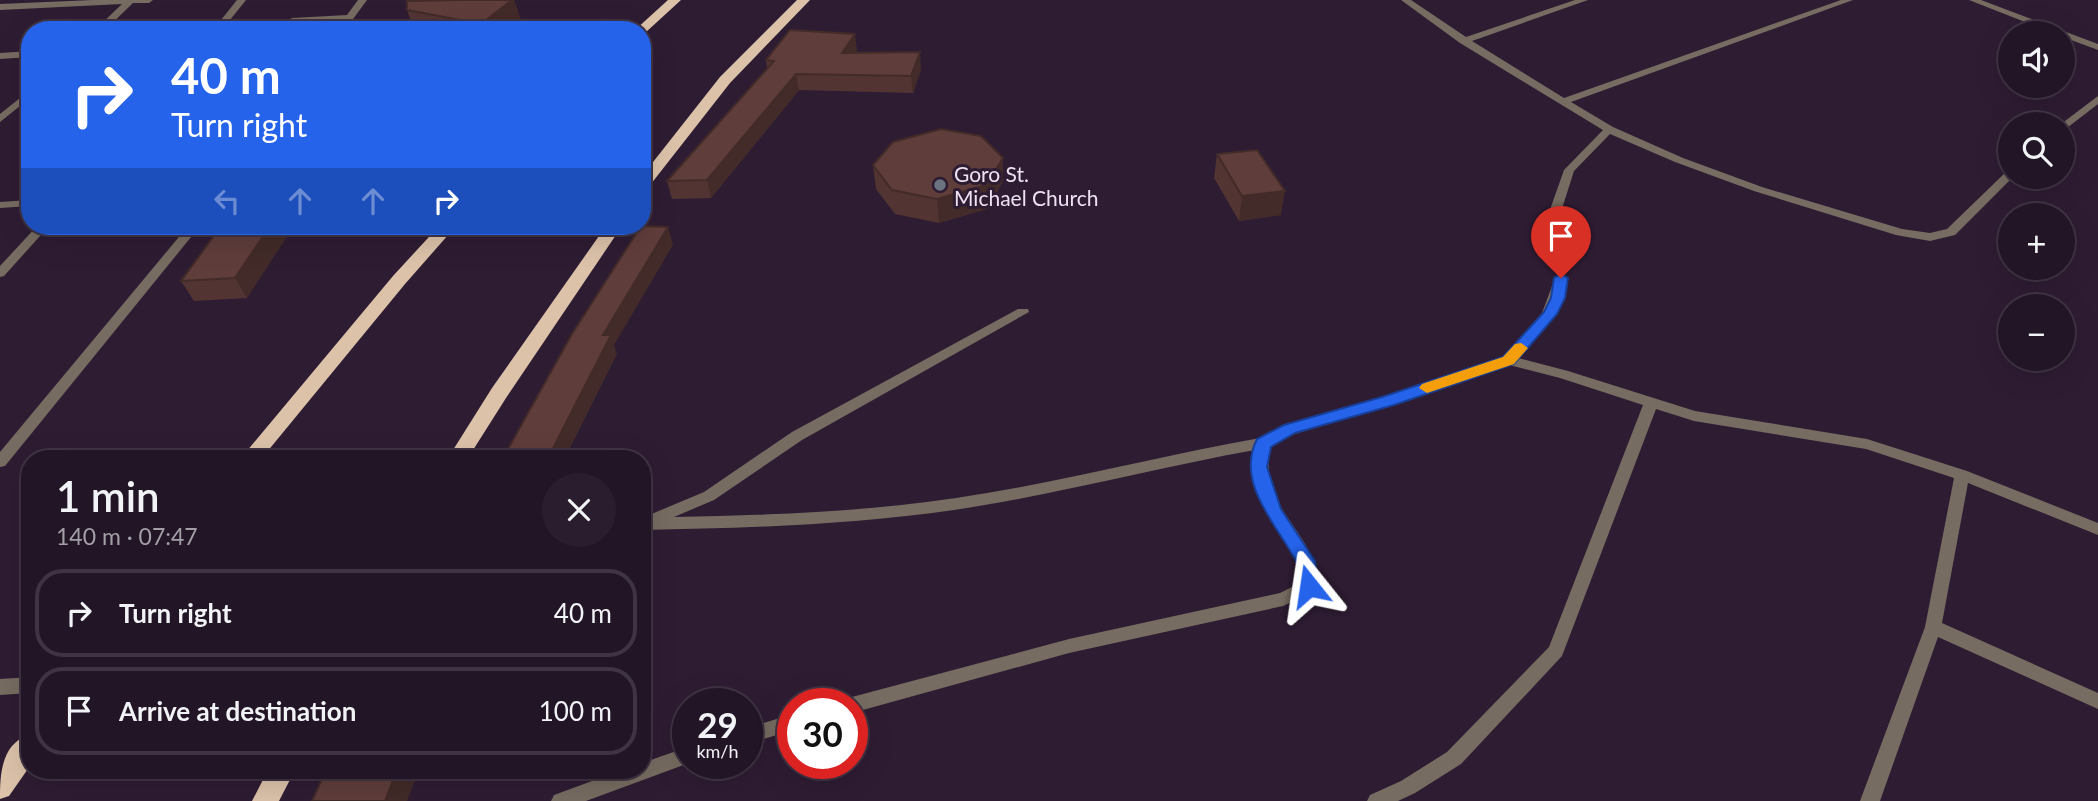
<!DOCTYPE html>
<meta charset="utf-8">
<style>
body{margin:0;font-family:Lato,sans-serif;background:#2a1e2e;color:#f1f3f6;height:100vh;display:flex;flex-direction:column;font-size:26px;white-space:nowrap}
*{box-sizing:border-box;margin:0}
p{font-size:23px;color:#a29fa7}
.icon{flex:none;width:38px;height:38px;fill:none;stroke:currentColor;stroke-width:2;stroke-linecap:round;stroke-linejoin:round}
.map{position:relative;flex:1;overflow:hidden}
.side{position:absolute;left:21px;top:450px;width:630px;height:329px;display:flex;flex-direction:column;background:#221526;border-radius:28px;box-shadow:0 7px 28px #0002,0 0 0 2px #3f3443}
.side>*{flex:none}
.hud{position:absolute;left:21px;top:21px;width:630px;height:214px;border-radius:28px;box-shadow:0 7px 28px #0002,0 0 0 2px #3f3443;background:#2563eb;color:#fff;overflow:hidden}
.tools{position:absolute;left:1998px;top:21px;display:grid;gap:14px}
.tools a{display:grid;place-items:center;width:77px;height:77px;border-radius:50%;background:#221526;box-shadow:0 7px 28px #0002,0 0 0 2px #3f3443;font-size:35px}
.speed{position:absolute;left:672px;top:688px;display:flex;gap:14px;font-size:35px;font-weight:700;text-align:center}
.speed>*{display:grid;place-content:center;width:91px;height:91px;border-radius:50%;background:#221526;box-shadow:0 7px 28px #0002,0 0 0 2px #3f3443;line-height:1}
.speed small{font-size:18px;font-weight:400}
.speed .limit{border:10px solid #d22;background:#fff;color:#111}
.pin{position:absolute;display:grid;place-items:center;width:60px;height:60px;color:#fff;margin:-72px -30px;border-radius:50% 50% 50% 0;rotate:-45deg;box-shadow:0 0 7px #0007}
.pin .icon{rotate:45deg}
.me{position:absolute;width:77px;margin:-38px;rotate:345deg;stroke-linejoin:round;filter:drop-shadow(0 0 5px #0008)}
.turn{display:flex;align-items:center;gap:24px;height:147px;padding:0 35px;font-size:32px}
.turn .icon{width:91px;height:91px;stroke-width:2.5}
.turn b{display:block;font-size:49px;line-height:60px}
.lanes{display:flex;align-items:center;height:66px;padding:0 35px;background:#0003;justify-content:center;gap:35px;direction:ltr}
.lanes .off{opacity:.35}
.round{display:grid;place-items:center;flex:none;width:74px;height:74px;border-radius:37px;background:#2a1e2e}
.headline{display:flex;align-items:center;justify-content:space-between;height:119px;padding:0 35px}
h1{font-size:42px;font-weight:600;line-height:52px}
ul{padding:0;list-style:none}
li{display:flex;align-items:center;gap:21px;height:88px;margin:0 14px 10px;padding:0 21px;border:4px solid #3f3443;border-radius:28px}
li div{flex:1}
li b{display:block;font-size:26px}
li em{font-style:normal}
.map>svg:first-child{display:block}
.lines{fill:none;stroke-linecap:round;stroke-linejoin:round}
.minor{fill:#776c61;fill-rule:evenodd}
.trunk{fill:#dcc2a9;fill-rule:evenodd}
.wall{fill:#523433}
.shaded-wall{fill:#422b29}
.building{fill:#5f3d3b;stroke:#422b29;stroke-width:2}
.route{fill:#2563eb;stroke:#184099;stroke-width:2}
.slow{fill:#f59e0b}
.worship-dot{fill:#6b7280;stroke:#2e1c33;stroke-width:2.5}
.labels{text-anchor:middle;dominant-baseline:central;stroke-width:6;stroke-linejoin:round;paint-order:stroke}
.far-poi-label{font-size:21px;fill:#eee2f2;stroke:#2e1c33;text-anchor:start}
</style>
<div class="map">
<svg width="2098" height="801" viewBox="0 0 2098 801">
<rect width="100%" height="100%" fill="#2e1c33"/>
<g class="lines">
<!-- minor -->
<path class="minor" d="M93,0H153L149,3H133L105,30H95L122,4L0,10V4Z
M237,0H246L222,30H213Z
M358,0H367L345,30H336L342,21L292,24L287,21L292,18L347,15Z
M1401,0H1411L1466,37L1575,0H1588L1472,41L1564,98L1841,0H1853L1571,102L1613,127L1683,158L1762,187L1902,229L1930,233L1947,229L2007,171L2011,170V177H2013L1955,235L1930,241L1896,235L1754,191L1675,162L1610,134L1574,171L1559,218L1546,241H1538L1536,238L1547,218L1564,170L1603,130L1460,43Z
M1969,0H1981L2098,44V50L2063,37V33H2053Z
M30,51V57L0,59V53Z
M30,90V98L0,122V114Z
M2098,96V104L2063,131V124H2061Z
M30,200V206L0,208V202Z
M37,226H49L4,276L0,277V266Z
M188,226H200L5,466L0,467V452Z
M1561,274L1567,278C1561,312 1541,334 1518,358L1568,371L1695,411L1867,439L1967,471L2098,523V535L1968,483L1942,623L2098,693V709L1938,637L1880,801H1860L1925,627L1954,478L1866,449L1694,421L1656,409L1562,656L1461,764L1415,793L1398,801H1367L1370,795L1401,781L1447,752L1549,647L1643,405L1560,378L1509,365L1393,404L1295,434L1270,446C1268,462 1267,478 1274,494C1284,520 1329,562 1315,591L1283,606L1069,653L852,713V704H844L846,699L852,697L1069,639L1280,593L1300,583C1296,529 1247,513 1255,450C1154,468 1055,495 954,510C851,525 746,528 642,530V518L704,492L792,432L1018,309H1028L1029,312L802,440L714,500L674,517C768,515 863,512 956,498C1058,483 1158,456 1260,438L1285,426L1383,398L1503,357L1542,313L1555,278Z
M30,677V693L0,695V679Z
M793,714V730L747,744V728Z
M688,747L689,763L586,801H551L554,795L622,770H642V763Z"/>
<!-- trunk -->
<path class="trunk" d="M668,0H681L645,33L635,30Z
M797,0H810L730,83L647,189L642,191V176L720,77Z
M439,226H456L405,284L262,458H241L393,276Z
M606,226H622L506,398L468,458H448L492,388Z
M30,734V766L9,796L0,799C0,774 1,744 30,734Z
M268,770H295L279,801H252Z"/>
</g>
<!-- wall -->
<path class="wall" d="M463,0H514L523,26L518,30H414L407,10Z
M857,51L856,53L921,69L913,93L799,90L711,198L672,199L667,181L767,69L766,60Z
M1217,154L1281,215L1239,221L1214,178Z
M873,165L1003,181L987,209L939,223L895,214L876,189Z
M221,226L247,298L194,301L181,281Z"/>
<!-- shaded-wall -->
<path class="shaded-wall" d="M512,0H514L523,26L518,30H483L481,24Z
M855,34L857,51L844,69L842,53Z
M920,52L921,69L913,93L911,76Z
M796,74L799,90L711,198L707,180Z
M1003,158V181L987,209L939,223L937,199Z
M1285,191L1281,215L1239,221L1242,196Z
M270,226H294L247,298L235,278Z
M668,227L673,245L614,345L617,354L565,458H548L603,335Z
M397,770H419L407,801H385Z"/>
<!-- building -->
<path class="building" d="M463,0H512L481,24L407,10V1Z
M790,30L855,34L842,53L920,52L911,76L796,74L707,180L667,181L774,61L766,60Z
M941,129L981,136L1003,158L986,185L937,199L892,190L873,165L893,142Z
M1257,150L1285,191L1242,196L1217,154Z
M221,226H270L235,278L181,281Z
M641,226L668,227L603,335H611L548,458H503L572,334Z
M326,770H397L385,801H312Z"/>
<!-- route -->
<path class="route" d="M1561,274L1568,278L1565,298L1557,314L1514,364L1394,405L1295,433L1271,447L1267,467L1281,509L1315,561L1319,586L1316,591L1309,593L1303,591C1297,581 1300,569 1295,559C1276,524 1235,482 1257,439L1284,425L1382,397L1503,357L1544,312L1551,298L1554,278Z"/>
<!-- slow -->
<path class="slow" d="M1521,343L1528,348L1514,364L1427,393L1419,388L1422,384L1503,357L1515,344Z"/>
<!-- markers -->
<circle class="worship-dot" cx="940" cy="185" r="7"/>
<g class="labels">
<!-- far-poi labels -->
<g class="far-poi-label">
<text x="954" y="173">Goro St.<tspan x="954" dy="24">Michael Church</tspan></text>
</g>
</g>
</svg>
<div class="tools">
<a><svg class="icon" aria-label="sound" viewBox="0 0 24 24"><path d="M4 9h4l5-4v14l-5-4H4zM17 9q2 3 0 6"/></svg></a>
<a><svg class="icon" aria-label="search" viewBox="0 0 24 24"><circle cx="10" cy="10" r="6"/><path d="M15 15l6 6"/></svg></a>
<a>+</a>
<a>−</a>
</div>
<div class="speed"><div>29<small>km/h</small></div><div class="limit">30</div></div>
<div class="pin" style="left:1561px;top:278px;background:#d93025"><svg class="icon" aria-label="arrive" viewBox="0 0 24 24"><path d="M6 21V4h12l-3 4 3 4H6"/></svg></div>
<svg class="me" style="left:1309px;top:586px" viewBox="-20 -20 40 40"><path d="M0-17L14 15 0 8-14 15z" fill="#2563eb" stroke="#fff" stroke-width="4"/></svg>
<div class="hud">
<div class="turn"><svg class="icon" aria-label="right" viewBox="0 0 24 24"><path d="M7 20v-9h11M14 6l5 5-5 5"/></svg><div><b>40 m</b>Turn right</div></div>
<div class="lanes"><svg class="icon off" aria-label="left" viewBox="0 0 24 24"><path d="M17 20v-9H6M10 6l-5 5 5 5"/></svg><svg class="icon off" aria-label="ahead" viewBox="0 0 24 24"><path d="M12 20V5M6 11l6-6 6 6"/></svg><svg class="icon off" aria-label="ahead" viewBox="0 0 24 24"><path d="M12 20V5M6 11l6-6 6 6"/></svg><svg class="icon" aria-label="right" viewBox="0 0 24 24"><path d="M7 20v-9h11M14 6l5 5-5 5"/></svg></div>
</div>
<section class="side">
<div class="headline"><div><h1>1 min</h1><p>140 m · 07:47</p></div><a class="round"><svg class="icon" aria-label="close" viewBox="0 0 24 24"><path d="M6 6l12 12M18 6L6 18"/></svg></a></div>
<ul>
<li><svg class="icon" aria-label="right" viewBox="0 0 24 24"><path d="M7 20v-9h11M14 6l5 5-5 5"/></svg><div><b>Turn right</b></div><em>40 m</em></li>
<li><svg class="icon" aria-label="arrive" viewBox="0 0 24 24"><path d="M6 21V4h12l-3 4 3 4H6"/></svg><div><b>Arrive at destination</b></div><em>100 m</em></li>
</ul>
</section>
</div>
